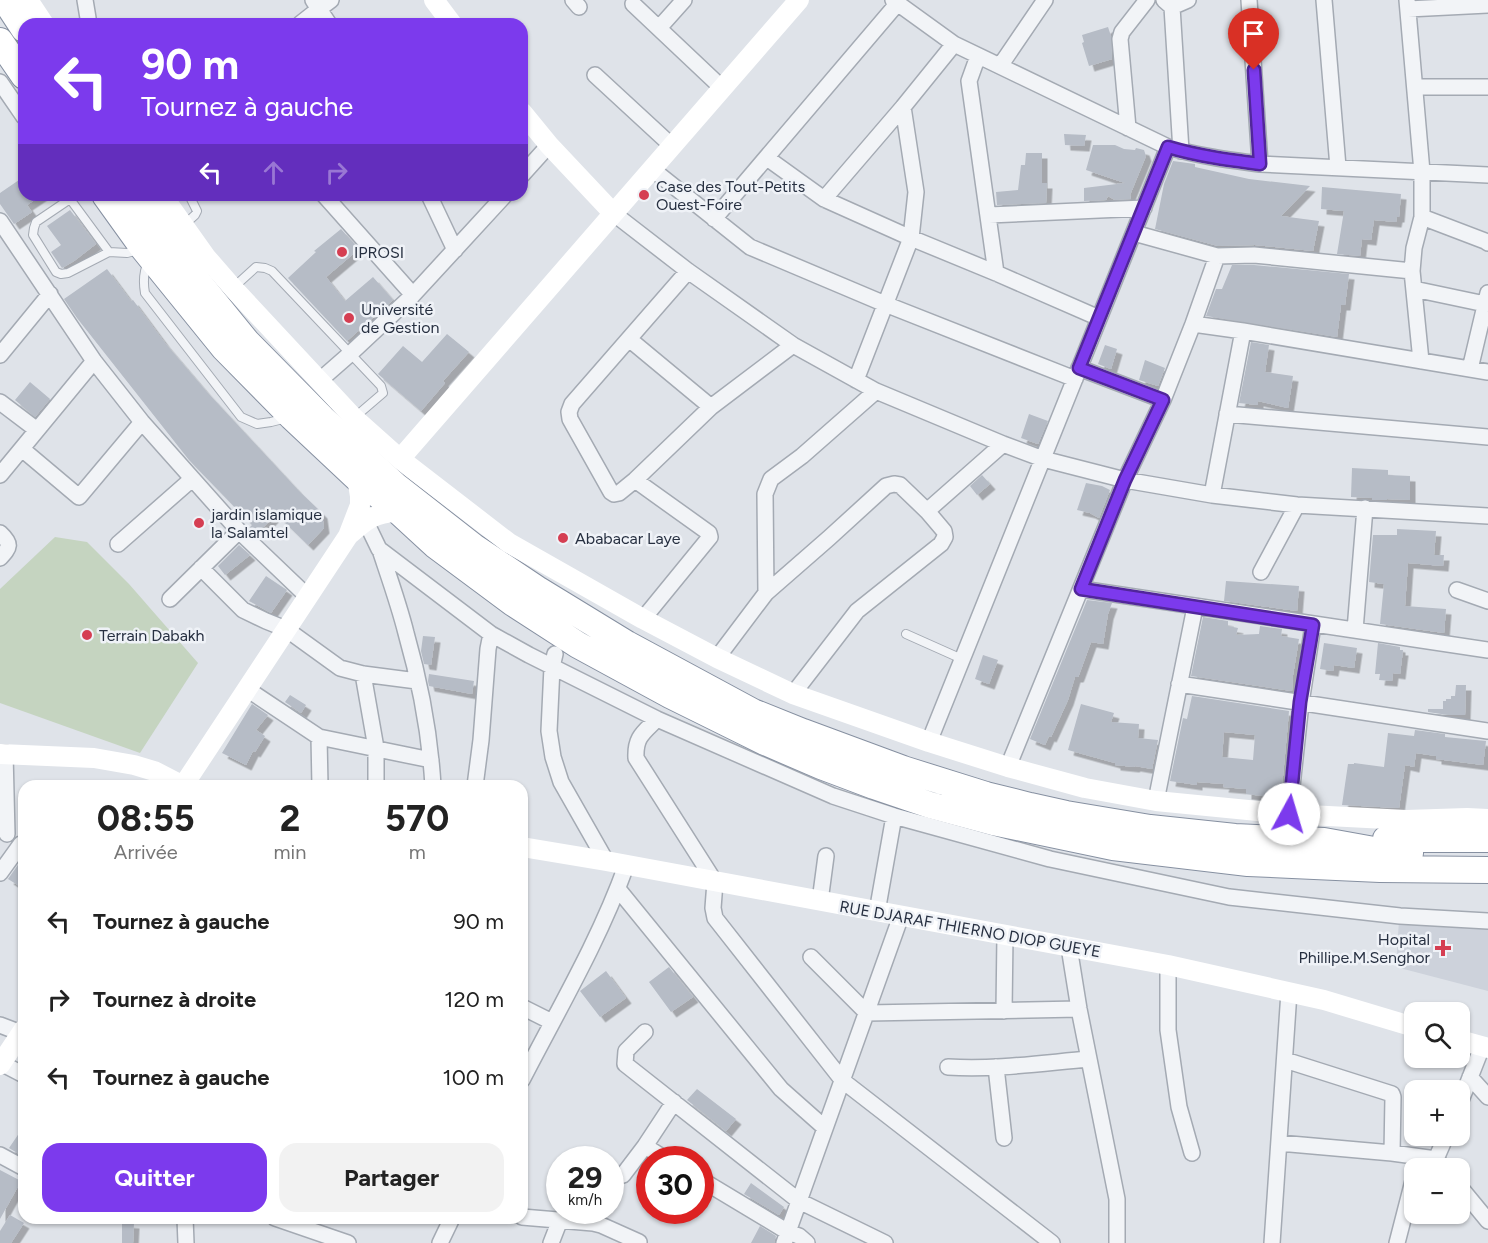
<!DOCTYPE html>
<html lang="fr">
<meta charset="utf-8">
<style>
body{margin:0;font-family:Figtree,sans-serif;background:#f2f2f2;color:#222;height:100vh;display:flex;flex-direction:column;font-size:22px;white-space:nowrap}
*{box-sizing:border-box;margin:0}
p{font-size:20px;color:#767676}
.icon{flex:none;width:33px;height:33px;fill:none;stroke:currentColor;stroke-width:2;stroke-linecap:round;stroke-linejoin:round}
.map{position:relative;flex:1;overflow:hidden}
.details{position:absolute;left:18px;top:780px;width:510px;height:444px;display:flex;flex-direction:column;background:#fff;border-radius:18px;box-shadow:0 2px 4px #0004}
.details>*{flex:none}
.top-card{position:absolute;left:18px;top:18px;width:510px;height:183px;border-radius:18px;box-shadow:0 2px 4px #0004;background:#7c3aed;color:#fff;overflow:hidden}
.tools{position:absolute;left:1404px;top:1002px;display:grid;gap:12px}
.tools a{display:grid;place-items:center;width:66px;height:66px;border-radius:12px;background:#fff;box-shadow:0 2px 4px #0004;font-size:30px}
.speed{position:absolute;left:546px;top:1146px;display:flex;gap:12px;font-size:30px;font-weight:700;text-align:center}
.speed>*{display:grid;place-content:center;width:78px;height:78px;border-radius:50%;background:#fff;box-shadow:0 2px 4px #0004;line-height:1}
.speed small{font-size:15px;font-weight:400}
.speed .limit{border:9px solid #d22;background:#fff;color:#111}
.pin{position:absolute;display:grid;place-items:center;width:51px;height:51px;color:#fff;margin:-62px -26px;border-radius:50% 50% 50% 0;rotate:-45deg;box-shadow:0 0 6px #0007}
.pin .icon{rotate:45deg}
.me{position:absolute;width:66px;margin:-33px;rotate:6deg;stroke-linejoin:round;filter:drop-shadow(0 0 4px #0008)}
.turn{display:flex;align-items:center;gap:21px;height:126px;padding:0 24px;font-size:27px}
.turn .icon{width:78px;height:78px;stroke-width:2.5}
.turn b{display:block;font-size:42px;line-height:51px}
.lanes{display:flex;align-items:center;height:57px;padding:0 24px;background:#0003;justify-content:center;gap:30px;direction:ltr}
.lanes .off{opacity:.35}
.eta{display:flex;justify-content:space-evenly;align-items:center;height:102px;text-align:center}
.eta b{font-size:36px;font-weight:700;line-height:42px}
.button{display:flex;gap:12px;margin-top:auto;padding:12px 24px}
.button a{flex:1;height:69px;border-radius:18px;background:#7c3aed;color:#fff;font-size:24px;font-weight:700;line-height:69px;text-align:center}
.button a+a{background:#f2f2f2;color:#222}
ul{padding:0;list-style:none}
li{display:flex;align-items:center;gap:18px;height:78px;padding:0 24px}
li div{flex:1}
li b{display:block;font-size:22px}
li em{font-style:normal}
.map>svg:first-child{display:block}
.built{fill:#cdd2db}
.green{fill:#c5d4c0}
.building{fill:#b6bcc6;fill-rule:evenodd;filter:url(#shadow)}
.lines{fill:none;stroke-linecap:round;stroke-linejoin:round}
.lane-casing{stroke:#a4aab3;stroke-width:10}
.street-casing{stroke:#a4aab3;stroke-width:18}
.highway-casing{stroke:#8690a1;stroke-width:28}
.lane{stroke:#f2f4f7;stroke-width:8}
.street{stroke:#f2f4f7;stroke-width:15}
.secondary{stroke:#fff;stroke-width:20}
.highway{stroke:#fff;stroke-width:26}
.route-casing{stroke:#51269a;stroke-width:15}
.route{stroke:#7c3aed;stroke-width:10}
.poi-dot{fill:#d53e52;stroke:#eff2f7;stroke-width:2}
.labels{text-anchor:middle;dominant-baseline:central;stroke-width:5;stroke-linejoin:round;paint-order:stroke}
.poi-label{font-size:16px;fill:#273041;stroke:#eff2f7;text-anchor:start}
.street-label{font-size:16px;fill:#273041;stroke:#eff2f7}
</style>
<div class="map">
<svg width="1488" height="1243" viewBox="0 0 1488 1243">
<defs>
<filter id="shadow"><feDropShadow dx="5.5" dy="5.5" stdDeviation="0" flood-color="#0004"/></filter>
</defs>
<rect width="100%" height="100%" fill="#dfe3e9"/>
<!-- built -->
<path class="built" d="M1399,920L1488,928V991L1396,967Z"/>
<!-- green -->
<path class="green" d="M55,537L87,542L129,584L198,663L140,753L0,703V589Z"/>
<!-- building -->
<path class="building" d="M1108,27L1111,36L1112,59L1089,66L1082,43L1084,42L1082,35Z
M1064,134L1086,135L1084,146L1065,145Z
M1093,145H1115L1124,149L1135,150L1136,148L1144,150L1146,156L1130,195L1131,199L1115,200L1108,196L1106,200L1084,201V188L1125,183L1086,170Z
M1026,153H1042V183H1047L1046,203L997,205L996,192L1018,190L1021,165H1025Z
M1173,161L1195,164V167L1249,179L1310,186L1281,216L1319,221L1313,251L1255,245L1218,246L1155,229L1164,184Z
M19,180L24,188V195H42L27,205L32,212L14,224L0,204V193Z
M1322,187L1401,194L1399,217H1397L1396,222L1374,220L1371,240L1362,239L1360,256L1337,254L1344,211L1321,209Z
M70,210L96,244L74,261L62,268L51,252L61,245L47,226Z
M341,229L359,249L326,277L345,301L373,277L393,300L347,341L288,278L316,252L314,251Z
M1232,265H1254L1349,274L1345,305H1341L1337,337L1206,316L1216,289H1222Z
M107,269L131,301L133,300L165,343L206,391L299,491L322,513L324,528L308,545L276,514L257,534L249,528L252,525L189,460L77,318L64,299Z
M447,334L469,352L443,381L445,383L421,411L378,374L403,346L422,362Z
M1251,342L1269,345L1265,372L1293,376L1288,408L1258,401V405L1239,403Z
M1105,345L1117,349L1111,369L1098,364Z
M1145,360L1165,368L1158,386L1139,380Z
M30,382L50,399L35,417L15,400Z
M1029,414L1048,421L1038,444L1021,438Z
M1352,468L1388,470V475L1410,476V500L1387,499V500H1372V498L1351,497Z
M982,475L990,484L977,495L970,486Z
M1086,483L1102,486L1110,490L1099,518L1090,513L1077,510Z
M1397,529L1436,531L1434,555H1444L1443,566L1408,563L1405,606L1446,609L1444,633L1380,624L1384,584L1369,582L1373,535H1397Z
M239,545L250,555L225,575L218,566Z
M266,576L287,590L271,613L249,601Z
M1226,581L1299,586L1297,611L1224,601Z
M1087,600L1112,603L1108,614L1103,644L1091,642L1079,675L1078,677H1075L1068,700L1051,737L1049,736L1045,745L1030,739Z
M1203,617L1228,621V626L1238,628L1236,635L1259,634L1260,626L1282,629L1281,636L1299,639L1293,675L1292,691L1191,676Z
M423,636L435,637L431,665L424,664L421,651Z
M1324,643L1357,648L1354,668L1334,665L1333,671L1320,669Z
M1378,643L1400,647V650H1403L1400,674L1393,673L1392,681L1379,680L1380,674H1375Z
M983,655L998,660L989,684L975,679Z
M429,674L474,681L472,694L429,686L428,681Z
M1456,685H1466L1465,715H1448L1428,712V709H1443V701H1446V699H1451V696H1455Z
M290,695L306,705L301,713L285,702Z
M1192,696L1289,711L1281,798L1246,794V789L1223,787L1224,784L1197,782V785L1170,781L1183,718L1187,719ZM1224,732L1255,735L1253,760L1222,757Z
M252,704L268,715L256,730L265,736L255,752L253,751L246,765L222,753Z
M1081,704L1114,713L1111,722L1139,724L1138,738L1158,740L1152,769L1135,766L1134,767L1115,765V763L1068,750Z
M1415,730L1445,734V737L1486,741L1483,765L1436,759V756L1416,753L1414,767L1405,765L1399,808L1342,805L1348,764H1354V763L1384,767L1388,733L1414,736Z
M20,862L24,865V889L8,879Z
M669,967L693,997L671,1012L649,982Z
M606,971L626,998L600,1017L580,991Z
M697,1089L736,1119L726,1131L687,1100Z
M24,1126V1157L9,1148Z
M0,1170L21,1181L0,1219Z
M751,1183L784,1207L779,1215L744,1194Z
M10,1215L24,1223L11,1243H0V1231Z
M122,1222L134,1223L133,1243H122Z
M760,1226L776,1236L774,1243H751Z"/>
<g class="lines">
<!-- lane casing -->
<g class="lane-casing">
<path id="lane" d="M68,195L70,199L36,222L34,228L33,235L56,272L61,274L68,273L109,252L127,253L139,250
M70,199L109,252
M184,225L195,215L197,211L189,195
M148,262C143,273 143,282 145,293L241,417L257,424L271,422L287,418
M234,287L256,267L265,268L272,271L381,386L383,393L355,417
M906,634L962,659"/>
</g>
<!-- street casing -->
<g class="street-casing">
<path id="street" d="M85,0L88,18L87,24
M573,0L579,7
M893,0L954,44L1168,147C1198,156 1229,160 1260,164L1488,175
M1164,0L1172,7L1181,151
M1249,0L1260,164
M1324,0L1338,167
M1407,0L1422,172V217L1414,248L1412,271L1421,361
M633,4L722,88
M1172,7L1188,0
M1408,9L1488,5
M300,24L319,9L313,0
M329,24L319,9L331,0
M659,28L684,0
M978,56L969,81L996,273
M1000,66L1045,0
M595,75L672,146
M0,82L24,117
M1415,87H1488
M1128,128L1120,39L1122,32L1147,0
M767,158L824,199L911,238L996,273L1099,318
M652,169L750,247L885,304L1075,379
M522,175L549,145
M429,195L455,250
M824,199L903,107L954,44
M613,213L688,271L793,345L876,391L1003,444L1043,459L1125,480L1212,495L1297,505L1488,516
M989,215L1144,208
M1422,217L1485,241L1488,243
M714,219L897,4
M0,221L94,361L142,422L239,531L308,597
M1134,233L1217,256L1254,255L1412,271
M688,271L572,404L569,412L570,419L611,492L614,494L619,493L635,480L711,407L793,345
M1414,289L1485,304
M413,295L505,195
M1193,324L1243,331L1488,372
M629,339L711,407
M0,355L50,294
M1079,368L1163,400
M1470,369L1488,293
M856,380L911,238L916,192L903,107
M319,381L351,353L413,295L324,195
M0,402L37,430
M1227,414L1488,437
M22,449L79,497L142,422
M0,475L94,361
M635,480L709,533L710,537L643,619
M1212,495L1243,331
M927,511L1003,444
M365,520L379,549L491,634L529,655L657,719L833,796L894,816L1050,859L1229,897L1400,916L1488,921
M0,533C12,544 10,547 0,558
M118,544L192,479
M380,550C389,577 399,605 406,633C420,682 430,735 433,786
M201,568L243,610L266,621L286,629L340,668L363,674L417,681
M1261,572L1297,505
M1081,589L1488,650
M1457,590L1488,601
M766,593L765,494L771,479L802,456L876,391
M170,599L239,531
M1355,630L1365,508
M555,654L552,667L549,731L553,757L561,782L606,861
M717,658L766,593L829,538L886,486L894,484L900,485L927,511L944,531L945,537L941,544L857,611L793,694
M363,674L376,748V786
M1179,684L1488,731
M247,689L319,737L431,760
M657,719C643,733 635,737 636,758L715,882L713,908L715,918L843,1081L1052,1243
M319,737L320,786
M929,742L1168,147
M5,753L7,834
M1008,767L1125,480L1163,400L1193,324L1217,256
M475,786L481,740L488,649L491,634
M1156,801L1195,607
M1289,814L1301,703L1313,625
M0,873L21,844
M618,889L781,1089L825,1128
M820,901L826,856
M877,912L894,816
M1069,947L1079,1009L1117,1199V1243
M811,957L867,1013L1079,1009
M1168,965V1030L1179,1107L1192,1153
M522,1007L552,1022
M1004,1011L1005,935
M0,1025L21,1033
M645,1032L626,1051L625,1064L799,1201L885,1243
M1285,1060L1392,1094L1393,1097L1392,1153
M1,1063L24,1075
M948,1067C995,1070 1042,1063 1089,1059
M996,1067L1004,1138
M1470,1077L1488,1097
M522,1080C558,1010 599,941 626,866
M1460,1103L1482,1047
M1279,1143L1392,1153L1436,1159L1444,1168
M645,1146L667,1160
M0,1155L24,1168
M1436,1159L1446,1136
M623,1175L645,1146L674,1102
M700,1179L788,1232L799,1236L807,1243
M1460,1187L1488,1221
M522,1217L593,1223L601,1225L639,1242
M185,1218L186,1243
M275,1218L348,1243
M440,1243L452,1218
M551,1243L560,1220
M784,1243L901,916
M1272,1243L1289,992
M1397,1243L1414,1177"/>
</g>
<!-- highway casing -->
<g class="highway-casing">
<path id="highway" d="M5,0L24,29
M0,41L24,76
M105,195L143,248L224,348L292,417L357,478L398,511L435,545L513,603L578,645L670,695L765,742L821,766L874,786L930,805L993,822L1113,847L1248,863L1380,869L1488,870
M135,195L199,283L247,342L322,418L396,486L474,547L537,589L627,644L753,712L803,732L903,769L986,795L1030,806L1066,814L1150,828L1235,837L1324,841L1385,852L1410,853
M1386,839H1488"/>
</g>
<!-- lane -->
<use href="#lane" class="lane"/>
<!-- street -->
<use href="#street" class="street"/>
<!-- secondary -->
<path class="secondary" d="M28,0L44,24
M434,0L452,24
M522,112L549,145L613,213
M162,195L206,257L233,288L354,418L400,459L509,543L643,619L717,658L793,694L929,742L1008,767L1085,788L1156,801L1289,814L1406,820L1467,818L1488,819
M400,459L799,0
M350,534C369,517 373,515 398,511
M0,754L94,758L134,765L154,771L183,786
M183,786L348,536L360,505V496L357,478
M522,847L606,861L1168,965L1324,1000L1414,1027
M1460,1040L1488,1048
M0,1065L24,1029"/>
<!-- highway -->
<use href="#highway" class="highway"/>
</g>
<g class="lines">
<!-- route casing -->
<g class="route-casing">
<path id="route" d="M1254,70L1260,164C1229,160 1198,156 1168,147L1079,368L1163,400L1125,480L1081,589L1313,625L1300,702L1289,814"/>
</g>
<!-- route -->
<use href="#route" class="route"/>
</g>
<!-- markers -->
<g class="poi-dot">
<circle cx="644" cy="195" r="6"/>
<circle cx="342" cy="252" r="6"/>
<circle cx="349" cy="318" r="6"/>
<circle cx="199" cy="523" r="6"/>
<circle cx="563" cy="538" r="6"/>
<circle cx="87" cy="635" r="6"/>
<path d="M1440 939h6v6h6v6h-6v6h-6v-6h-6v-6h6z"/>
</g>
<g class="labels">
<!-- poi labels -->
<g class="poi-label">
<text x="656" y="186">Case des Tout-Petits<tspan x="656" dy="18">Ouest-Foire</tspan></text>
<text x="354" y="252">IPROSI</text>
<text x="361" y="309">Université<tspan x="361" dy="18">de Gestion</tspan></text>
<text x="211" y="514">jardin islamique<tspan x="211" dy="18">la Salamtel</tspan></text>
<text x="575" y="538">Ababacar Laye</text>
<text x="99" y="635">Terrain Dabakh</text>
<text x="1430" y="939" text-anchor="end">Hopital<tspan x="1430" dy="18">Phillipe.M.Senghor</tspan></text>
</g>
<!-- street labels -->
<g class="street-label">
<text transform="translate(970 929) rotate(10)">RUE DJARAF THIERNO DIOP GUEYE</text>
</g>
</g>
</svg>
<div class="tools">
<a><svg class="icon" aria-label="search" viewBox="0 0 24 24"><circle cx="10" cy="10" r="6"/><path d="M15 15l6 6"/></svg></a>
<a>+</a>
<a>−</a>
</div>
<div class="speed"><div>29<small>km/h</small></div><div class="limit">30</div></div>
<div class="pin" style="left:1254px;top:70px;background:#d93025"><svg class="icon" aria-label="arrive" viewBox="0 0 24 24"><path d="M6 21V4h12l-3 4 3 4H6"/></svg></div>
<svg class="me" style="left:1289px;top:814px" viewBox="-20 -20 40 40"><circle r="19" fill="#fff"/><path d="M0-13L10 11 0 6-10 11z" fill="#7c3aed"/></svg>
<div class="top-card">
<div class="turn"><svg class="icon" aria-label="left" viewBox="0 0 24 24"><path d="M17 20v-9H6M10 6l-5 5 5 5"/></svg><div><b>90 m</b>Tournez à gauche</div></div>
<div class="lanes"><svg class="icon" aria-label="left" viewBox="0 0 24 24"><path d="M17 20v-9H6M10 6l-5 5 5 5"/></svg><svg class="icon off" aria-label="ahead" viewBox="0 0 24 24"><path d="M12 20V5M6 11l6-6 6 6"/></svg><svg class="icon off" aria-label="right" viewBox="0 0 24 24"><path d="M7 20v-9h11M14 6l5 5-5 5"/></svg></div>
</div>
<section class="details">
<div class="eta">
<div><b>08:55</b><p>Arrivée</p></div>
<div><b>2</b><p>min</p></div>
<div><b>570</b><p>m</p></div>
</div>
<ul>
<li><svg class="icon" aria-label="left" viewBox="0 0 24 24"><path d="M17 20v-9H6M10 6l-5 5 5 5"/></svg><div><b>Tournez à gauche</b></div><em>90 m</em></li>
<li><svg class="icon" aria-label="right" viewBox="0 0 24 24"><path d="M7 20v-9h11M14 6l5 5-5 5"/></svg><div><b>Tournez à droite</b></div><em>120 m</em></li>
<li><svg class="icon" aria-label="left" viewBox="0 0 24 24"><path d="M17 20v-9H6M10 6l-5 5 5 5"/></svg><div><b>Tournez à gauche</b></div><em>100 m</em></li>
</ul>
<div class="button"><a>Quitter</a><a>Partager</a></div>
</section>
</div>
